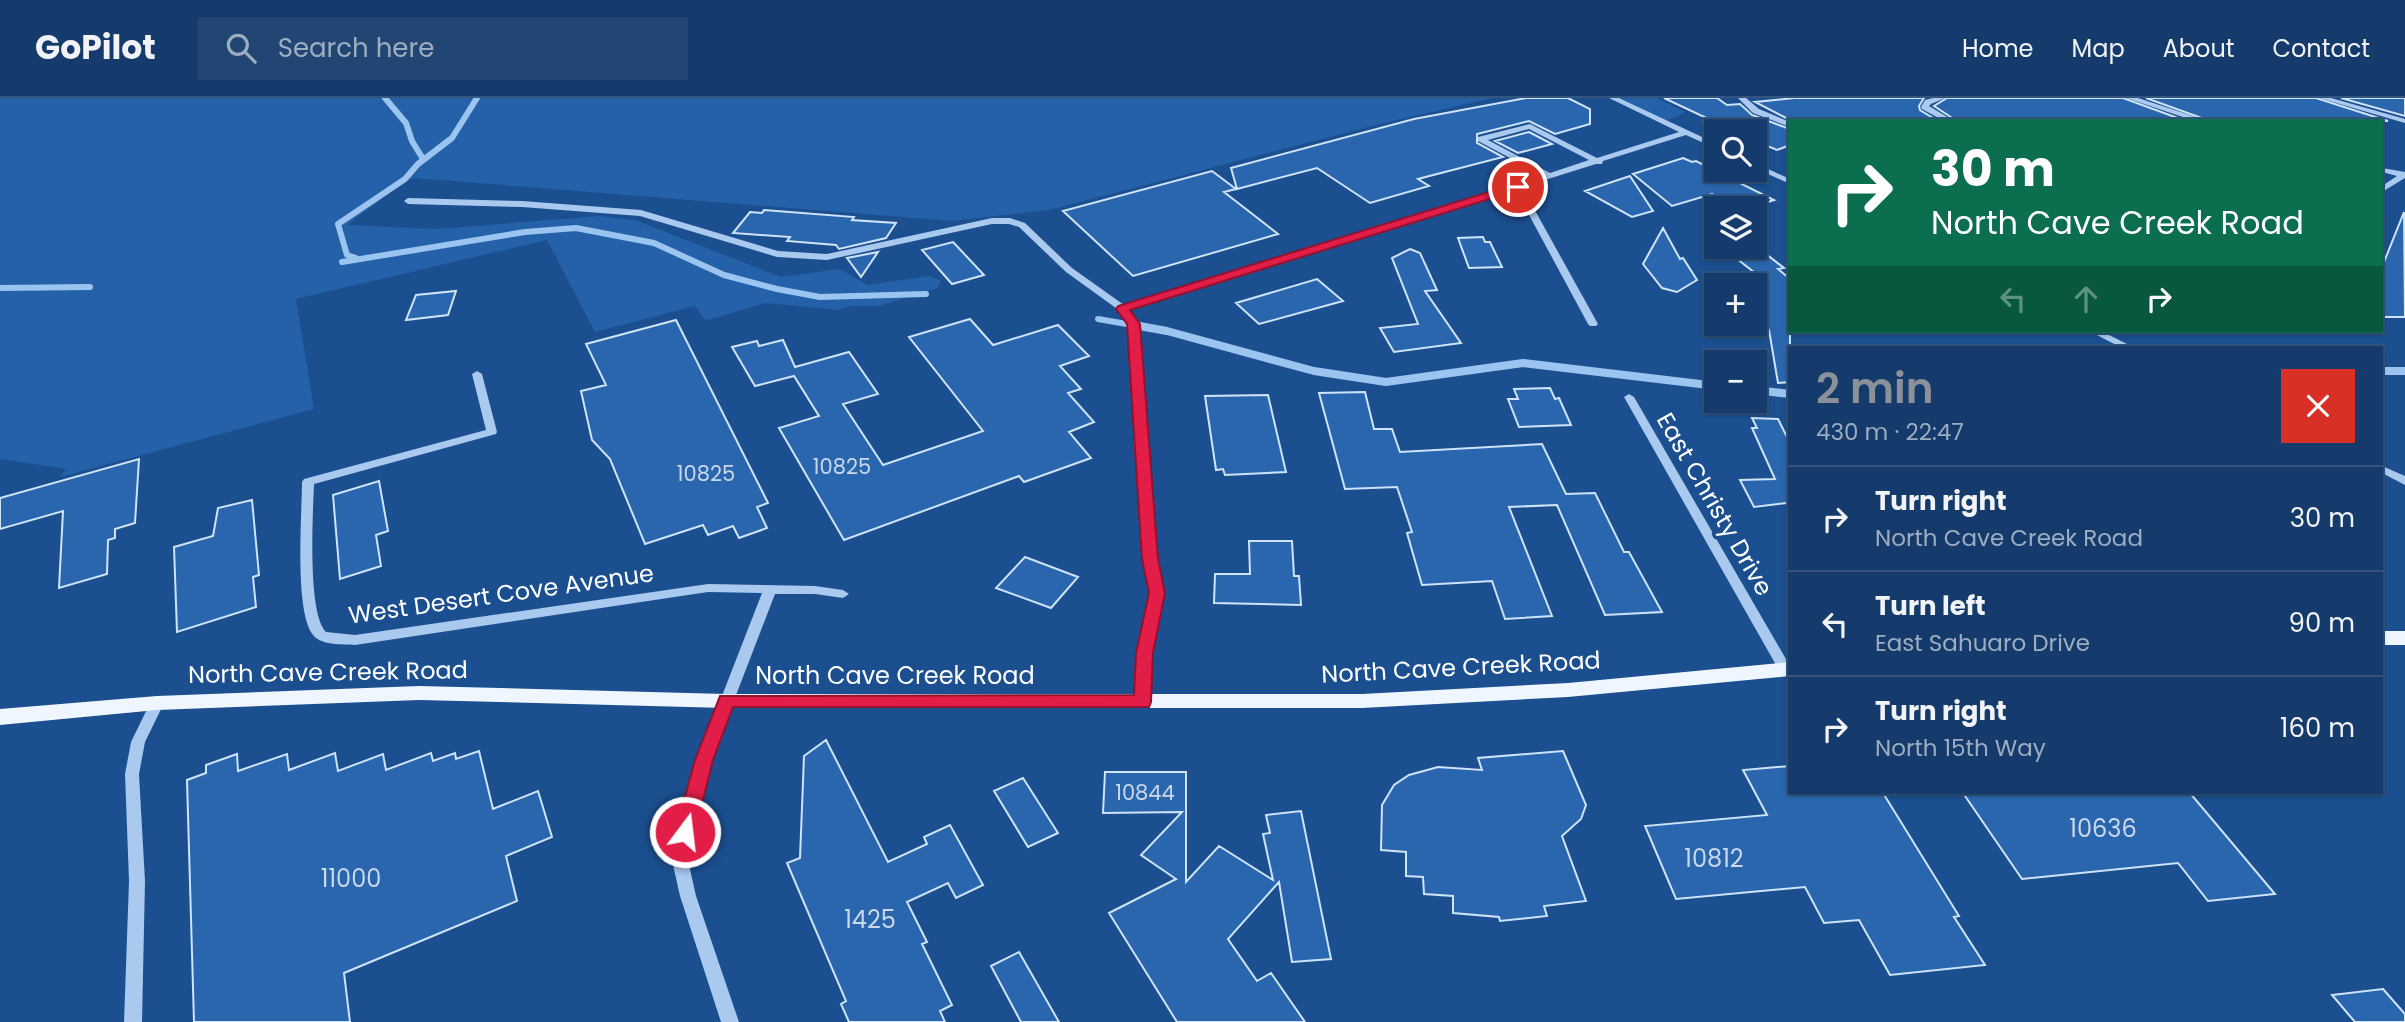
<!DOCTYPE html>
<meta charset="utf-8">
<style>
body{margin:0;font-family:Poppins,sans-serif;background:#214673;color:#f1f3f6;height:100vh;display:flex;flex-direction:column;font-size:26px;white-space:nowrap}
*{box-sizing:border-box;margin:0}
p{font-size:23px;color:#9dadc1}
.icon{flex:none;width:38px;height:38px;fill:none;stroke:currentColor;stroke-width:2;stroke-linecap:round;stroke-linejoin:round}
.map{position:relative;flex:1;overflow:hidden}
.details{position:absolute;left:1788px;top:248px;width:595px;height:448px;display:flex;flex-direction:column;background:#143b6b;border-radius:0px;box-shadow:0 2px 5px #0004,0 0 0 2px #33557e}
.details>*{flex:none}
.guide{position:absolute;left:1788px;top:21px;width:595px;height:214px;border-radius:0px;box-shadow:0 2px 5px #0004,0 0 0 2px #33557e;background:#0b6e4f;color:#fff;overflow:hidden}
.fabs{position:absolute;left:1704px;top:21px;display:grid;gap:14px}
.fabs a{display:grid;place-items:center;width:63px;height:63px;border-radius:0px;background:#143b6b;box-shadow:0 2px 5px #0004,0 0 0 2px #33557e;font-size:35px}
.pin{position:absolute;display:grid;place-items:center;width:60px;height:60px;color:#fff;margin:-30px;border:4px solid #fff;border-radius:50%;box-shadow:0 2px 7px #0007}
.me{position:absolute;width:77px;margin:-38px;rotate:15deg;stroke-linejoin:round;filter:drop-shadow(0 0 5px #0008)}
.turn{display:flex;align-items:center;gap:24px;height:147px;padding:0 28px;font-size:32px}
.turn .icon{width:91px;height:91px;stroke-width:2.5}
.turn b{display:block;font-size:49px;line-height:60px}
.lanes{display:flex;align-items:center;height:66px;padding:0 28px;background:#0003;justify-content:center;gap:35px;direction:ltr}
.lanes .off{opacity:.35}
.round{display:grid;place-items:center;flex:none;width:74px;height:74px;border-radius:0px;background:#214673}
.summary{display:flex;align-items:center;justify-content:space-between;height:119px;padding:0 28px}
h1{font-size:42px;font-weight:600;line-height:52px;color:#8c9099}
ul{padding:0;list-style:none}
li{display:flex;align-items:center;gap:21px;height:105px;padding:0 28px;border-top:2px solid #33557e}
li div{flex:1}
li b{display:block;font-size:26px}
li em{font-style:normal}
header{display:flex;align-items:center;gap:42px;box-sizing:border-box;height:98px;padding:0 35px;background:#143b6b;border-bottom:2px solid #33557e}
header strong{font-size:33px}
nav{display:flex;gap:38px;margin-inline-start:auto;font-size:24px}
.search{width:490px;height:63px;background:#214673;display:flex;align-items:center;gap:18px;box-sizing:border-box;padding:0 24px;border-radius:0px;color:#9dadc1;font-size:26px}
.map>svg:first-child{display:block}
.green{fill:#2461a8}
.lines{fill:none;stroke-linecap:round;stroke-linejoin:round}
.stream-far1{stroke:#9cc4f0;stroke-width:6}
.stream{stroke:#9cc4f0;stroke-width:8}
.building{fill:#2a66ad;stroke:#cfe3fa;stroke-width:2}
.minor{fill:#a9c9ee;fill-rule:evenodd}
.major{fill:#f0f6ff;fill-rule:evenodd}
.route{fill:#e11d48;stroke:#92132f;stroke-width:2}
.labels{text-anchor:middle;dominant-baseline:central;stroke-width:7;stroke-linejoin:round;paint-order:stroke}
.number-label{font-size:21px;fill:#cad9ea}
.street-label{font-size:24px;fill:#fff;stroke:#1b4f8f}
.near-number-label{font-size:24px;fill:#cad9ea}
</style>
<header>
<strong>GoPilot</strong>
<div class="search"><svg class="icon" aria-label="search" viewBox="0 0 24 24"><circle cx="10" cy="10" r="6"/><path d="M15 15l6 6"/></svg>Search here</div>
<nav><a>Home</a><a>Map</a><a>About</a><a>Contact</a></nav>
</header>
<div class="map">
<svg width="2405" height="924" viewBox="0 0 2405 924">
<rect width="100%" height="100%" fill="#1b4f8f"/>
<!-- green -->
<path class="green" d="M0,0H1493L1380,26L1049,112L952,123L415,80L404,84L347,127L436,131L600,118L635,122L781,179L840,171L867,187L930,178L941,183L937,190L879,208H850L838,212L766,205L708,222L703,220L695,208L595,234L547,142L296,201L314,311L60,379L66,371L0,361Z
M1620,0H1656L1686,14L1667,23Z"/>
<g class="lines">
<!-- stream-far1 -->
<path class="stream-far1" d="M385,0L406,25L412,43L423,61
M356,160L347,157L338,126L405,81L418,66L452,40L477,0
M342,164L525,134L576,130L654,145L724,177L777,191L820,199L926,196
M0,190L90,189
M1098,221L1144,229"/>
<!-- stream -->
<path class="stream" d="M1134,227L1167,233L1314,273L1386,284L1523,265L1717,288
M2382,273H2405
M1755,292L1790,296"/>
</g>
<!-- building -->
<path class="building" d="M1526,0H1568L1590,11V26L1555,36L1529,23L1477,36V45L1503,59L1418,81L1429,88L1370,105L1317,70L1237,91L1231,70L1414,21Z
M1664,0H1717L1727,7L1740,6L1752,17L1790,31V47L1777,52L1755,43V33H1734Z
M1794,0H1924L1919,8L1920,12L1938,23H1792L1755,4Z
M1947,0H2123L2186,23H1957L1934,8Z
M2146,0H2316L2388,23H2210Z
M2341,0H2405V18Z
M1529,34L1552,46L1518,55L1495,43Z
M1683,60L1692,64L1696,63L1774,102L1751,110H1740L1712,96L1672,108L1633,76Z
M1212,73L1236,91L1224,94L1278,136L1133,178L1063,113Z
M1630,78L1653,113L1632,119L1585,93Z
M764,112L854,119L852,122L896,125L886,140L839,151L836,147L787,143L790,139L733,135L750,114L762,115Z
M2404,114L2405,219H2382V169Z
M1663,130L1680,161L1683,160L1697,182L1677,194L1662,190L1643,166Z
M1483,139L1485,144H1490L1502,169L1469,170L1458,140Z
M953,144L984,177L952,186L922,152Z
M1757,149L1784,170L1778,171L1790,181V284L1778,285L1769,232L1755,234V175L1727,153Z
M1410,151L1420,155L1437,192L1425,193L1461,245L1394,254L1380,230L1418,226L1392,160Z
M878,154L861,179L847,160Z
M1317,181L1343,203L1259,226L1236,205Z
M456,193L448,217L406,222L416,197Z
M970,221L993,247L1058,227L1089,258L1060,268L1081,291L1068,295L1094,324L1069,334L1091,360L1024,384L1019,378L844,442L779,330L819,318L794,278L755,288L732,249L757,243L759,248L783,242L795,269L849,254L878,296L843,306L883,367L983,333L909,239Z
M676,222L768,405L757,409L767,430L739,440L733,428L708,437L703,427L645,446L610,361L592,342L581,293L606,287L586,246Z
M1550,290L1555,301L1559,300L1571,327L1519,329L1508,301H1518L1514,291Z
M1365,294L1374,331H1392L1400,354L1542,346L1566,396L1595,395L1624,454H1629L1662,514L1605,517L1557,407L1509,409L1552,518L1505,521L1492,483L1422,487L1407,435L1412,434L1397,389L1345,391L1319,295Z
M1268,297L1286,374L1225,377L1223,371L1216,372L1205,298Z
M1752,320L1778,321L1790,345V413L1787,405L1754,409L1740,382L1775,381L1752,330H1757Z
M139,361L135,425L115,431V440L108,442L107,476L59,490L63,413L0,431V400Z
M379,383L388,433L376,437L381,468L340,481L333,397Z
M252,402L259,477L253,479L256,509L177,534L174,449L213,438L218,410Z
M1249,443H1292L1294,478H1299L1301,507L1214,505L1215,476H1250Z
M1025,459L1078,479L1051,510L996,490Z
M826,642L888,764L927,746L924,739L950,727L983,787L956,800L948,785L907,804L927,844L922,846L952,907L940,913L945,924H849L841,906L846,903L787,765L800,760L804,658Z
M479,653L493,711L538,693L552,739L506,758L517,803L344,875L350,924H194L187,682L206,675V667L237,656L238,673L287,656L289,672L335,655L338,673L383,656L386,672L431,655L433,663L455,655L456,661Z
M1563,653L1586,707L1581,721L1562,738L1586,803L1544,808L1547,818L1500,823L1499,819L1453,815V798L1424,796L1423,779L1406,778V754L1381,752L1382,707L1394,687L1409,677L1438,669L1482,672L1478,660Z
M1790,668V695H1883L1959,818L1954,819L1985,867L1890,877L1859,822L1824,825L1805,789L1676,801L1645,728L1767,717L1743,672Z
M1105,674H1186V784L1219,748L1273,782L1263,736L1270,735L1266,717L1301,713L1331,861L1292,864L1279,784L1228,841L1257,883L1271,875L1305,924H1177L1109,815L1176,781L1141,757L1182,714L1103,715Z
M1023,680L1058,735L1028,749L994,693Z
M1963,695H2190L2275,796L2208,803L2178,765L2022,781Z
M1019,854L1059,924H1021L991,868Z
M2383,891L2405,916V924H2355L2332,897Z"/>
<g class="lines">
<!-- minor -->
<path class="minor" d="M1609,0H1619L1717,46V51L1686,37L1603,63L1602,66H1596L1522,89L1598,226L1596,228H1590L1588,226L1515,91L1129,212L1139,226L1156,461L1163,495L1151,555L1149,604L1147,608H1137L1135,604L1137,555L1151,495L1144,461L1129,226L1120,213L1066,174L1019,129L1009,126H992L827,162L777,159L640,118L522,109L408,106L404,103L408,100L522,103L641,112L778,153L827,156L992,120H1010L1025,125L1072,170L1124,207L1542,77L1478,43V39L1530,26L1597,60L1679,34ZM1529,31L1589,62L1550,75L1488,42Z
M1738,0H1746L1759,11L1790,24V29L1753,15Z
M1933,0H1945L1931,6L1929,8L1954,23H1944L1922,11L1921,9L1925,2Z
M2126,0H2138L2208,23H2195Z
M2319,0H2331L2405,21V25Z
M1755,65L1790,81V86L1755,70Z
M2382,70L2405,74V80L2382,94V88L2397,78L2382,74Z
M2089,233H2101L2135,250H2122Z
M477,273L482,276L497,334L496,336L314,386C313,415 307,515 326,534L355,537L708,486L815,488L843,492L849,496L843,500L815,496H775L711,662L687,758L696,798L739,924H721L680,798L671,758L697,662L762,495L708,494L355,547C343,546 322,548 313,537C294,513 302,416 302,384L304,381L486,332L472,276Z
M1629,296L1634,299L1790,568V574H1780L1624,299Z
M2382,368L2405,378V387L2382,375Z
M157,600L162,601L164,605L145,644L139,676L145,783L142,924H124L129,783L125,676L131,644L152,601Z"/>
<!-- major -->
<path class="major" d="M2382,533H2405V547H2382Z
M1790,564V578L1568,599L1362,610H726L419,602L157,612L0,627V611L157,598L419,588L726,596H1362L1568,585Z"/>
</g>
<!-- route -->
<path class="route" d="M1518,85L1523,89L1522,91L1130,212L1140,226L1158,461L1165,495L1153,555L1151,604L1149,609H733L713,662L695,734L692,740L685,742L678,740L675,734L695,662L720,598L1134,597L1136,555L1149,495L1142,461L1127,226L1116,211L1118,208Z"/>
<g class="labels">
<!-- number labels -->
<g class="number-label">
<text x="842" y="368">10825</text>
<text x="706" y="375">10825</text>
<text x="1145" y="694">10844</text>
</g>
<!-- street labels -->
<g class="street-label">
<text transform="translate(1715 406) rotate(60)">East Christy Drive</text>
<text transform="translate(501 496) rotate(-8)">West Desert Cove Avenue</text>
<text transform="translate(1461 569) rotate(-3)">North Cave Creek Road</text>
<text transform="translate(328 574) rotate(-1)">North Cave Creek Road</text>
<text x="895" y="577">North Cave Creek Road</text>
</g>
<!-- near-number labels -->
<g class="near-number-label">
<text x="2103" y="730">10636</text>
<text x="1714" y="760">10812</text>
<text x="351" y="780">11000</text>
<text x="870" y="821">1425</text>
</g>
</g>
</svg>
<div class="fabs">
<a><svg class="icon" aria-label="search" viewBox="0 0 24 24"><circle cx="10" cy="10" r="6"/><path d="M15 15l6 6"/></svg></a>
<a><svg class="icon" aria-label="layers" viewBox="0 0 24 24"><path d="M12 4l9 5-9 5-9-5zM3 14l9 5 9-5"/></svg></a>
<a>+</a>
<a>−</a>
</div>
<div class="pin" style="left:1518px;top:89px;background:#d93025"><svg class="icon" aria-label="arrive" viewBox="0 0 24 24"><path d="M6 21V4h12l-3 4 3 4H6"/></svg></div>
<svg class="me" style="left:685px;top:734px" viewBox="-20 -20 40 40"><circle r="17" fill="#e11d48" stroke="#fff" stroke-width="3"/><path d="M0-11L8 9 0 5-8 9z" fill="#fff"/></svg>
<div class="guide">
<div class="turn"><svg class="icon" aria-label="right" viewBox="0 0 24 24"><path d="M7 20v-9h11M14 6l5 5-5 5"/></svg><div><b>30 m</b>North Cave Creek Road</div></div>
<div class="lanes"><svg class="icon off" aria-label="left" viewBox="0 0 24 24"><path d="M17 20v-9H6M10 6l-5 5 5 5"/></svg><svg class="icon off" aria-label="ahead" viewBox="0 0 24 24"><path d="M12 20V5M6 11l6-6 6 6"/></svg><svg class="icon" aria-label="right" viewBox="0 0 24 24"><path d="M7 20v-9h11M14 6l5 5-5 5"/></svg></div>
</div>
<section class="details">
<div class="summary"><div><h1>2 min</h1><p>430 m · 22:47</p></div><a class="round" style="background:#d93025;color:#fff"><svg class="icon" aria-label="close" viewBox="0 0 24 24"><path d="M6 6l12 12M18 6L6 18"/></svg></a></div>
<ul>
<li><svg class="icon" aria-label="right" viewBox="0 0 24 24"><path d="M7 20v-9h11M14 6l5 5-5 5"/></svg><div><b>Turn right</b><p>North Cave Creek Road</p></div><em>30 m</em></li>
<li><svg class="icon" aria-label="left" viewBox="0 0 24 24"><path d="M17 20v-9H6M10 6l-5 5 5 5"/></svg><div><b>Turn left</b><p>East Sahuaro Drive</p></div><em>90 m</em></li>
<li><svg class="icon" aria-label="right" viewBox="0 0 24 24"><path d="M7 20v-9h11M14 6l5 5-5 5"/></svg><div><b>Turn right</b><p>North 15th Way</p></div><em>160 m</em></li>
</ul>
</section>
</div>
